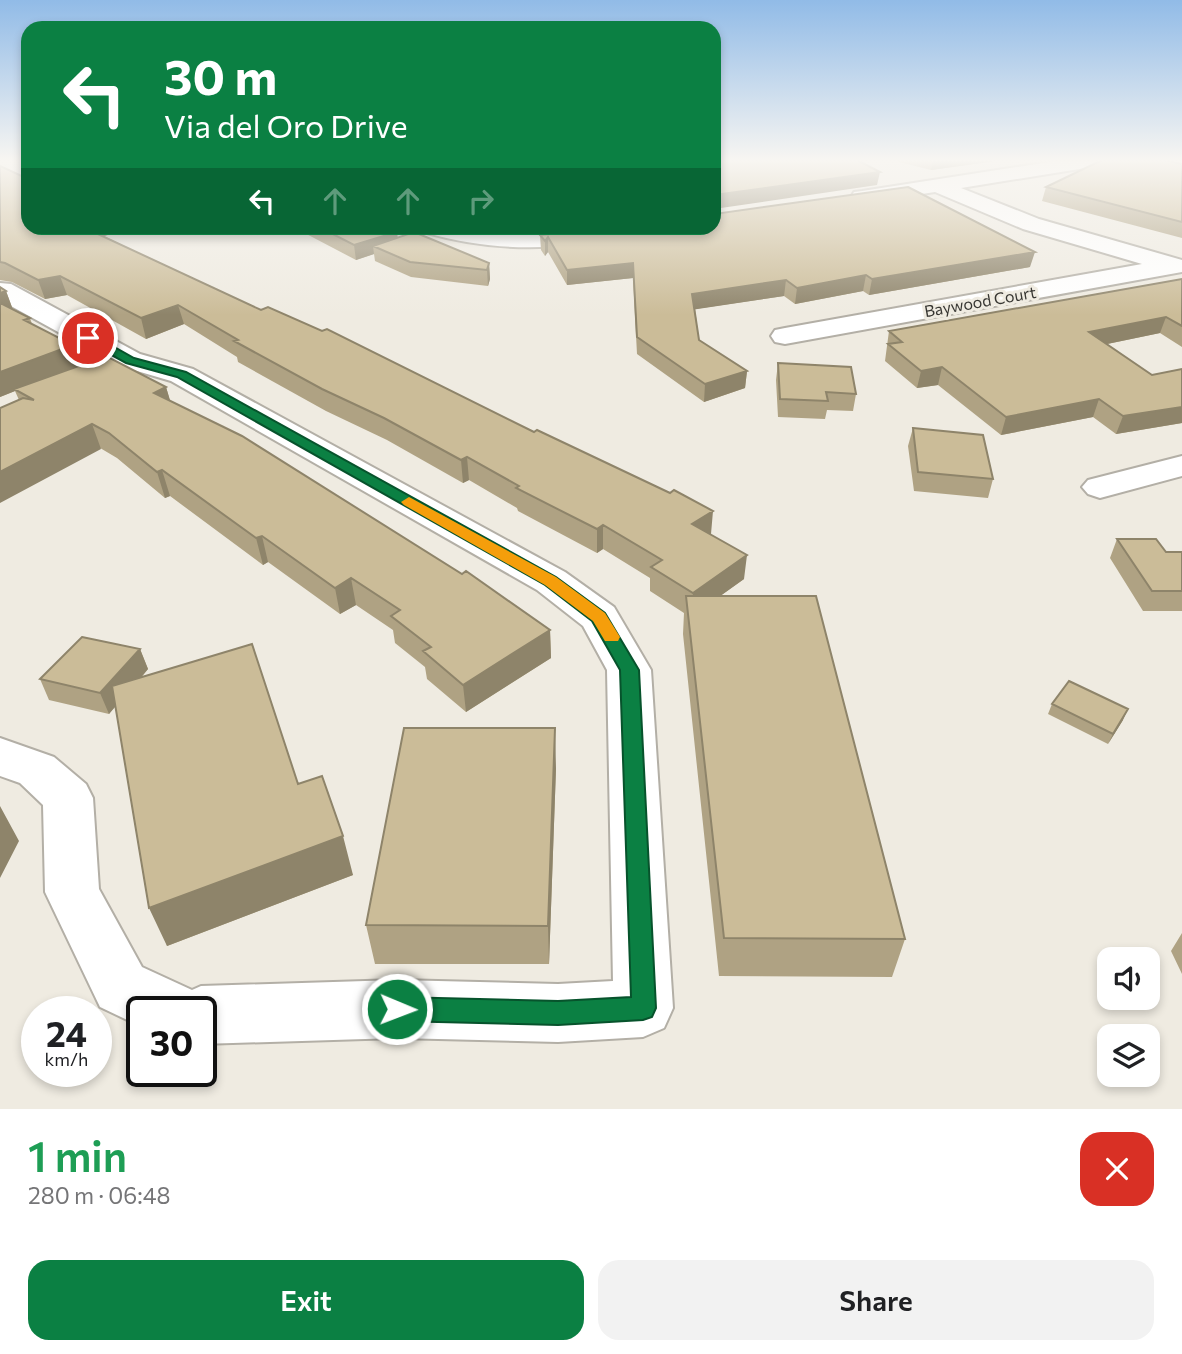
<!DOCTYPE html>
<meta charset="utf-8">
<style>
body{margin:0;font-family:Commissioner,sans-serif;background:#f2f2f2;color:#202124;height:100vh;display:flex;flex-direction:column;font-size:26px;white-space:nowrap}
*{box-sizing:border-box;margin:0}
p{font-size:23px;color:#757577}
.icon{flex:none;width:38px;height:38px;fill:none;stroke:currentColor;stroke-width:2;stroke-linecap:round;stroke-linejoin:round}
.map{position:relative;height:1109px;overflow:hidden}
.sheet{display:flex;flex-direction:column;background:#fff;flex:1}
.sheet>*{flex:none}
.hud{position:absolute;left:21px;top:21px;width:700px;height:214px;border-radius:21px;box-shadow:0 4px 10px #0003;background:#0b8043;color:#fff;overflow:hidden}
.controls{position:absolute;left:1097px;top:947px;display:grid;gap:14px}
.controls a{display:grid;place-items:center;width:63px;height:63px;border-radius:14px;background:#fff;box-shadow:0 4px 10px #0003;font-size:35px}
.speed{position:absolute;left:21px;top:996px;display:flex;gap:14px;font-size:35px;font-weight:700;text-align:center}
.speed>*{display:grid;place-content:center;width:91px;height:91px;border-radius:50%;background:#fff;box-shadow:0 4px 10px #0003;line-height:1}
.speed small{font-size:18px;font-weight:400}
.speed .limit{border:4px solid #111;border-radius:10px;background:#fff;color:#111}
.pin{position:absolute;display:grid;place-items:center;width:60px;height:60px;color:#fff;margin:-30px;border:4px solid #fff;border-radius:50%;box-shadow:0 2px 7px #0007}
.me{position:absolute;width:77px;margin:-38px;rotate:91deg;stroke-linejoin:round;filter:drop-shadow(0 0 5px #0008)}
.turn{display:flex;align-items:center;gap:24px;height:147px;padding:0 28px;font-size:32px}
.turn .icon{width:91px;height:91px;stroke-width:2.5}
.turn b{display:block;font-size:49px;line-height:60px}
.lanes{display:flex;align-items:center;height:66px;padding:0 28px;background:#0003;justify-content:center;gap:35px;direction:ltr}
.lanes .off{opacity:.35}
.round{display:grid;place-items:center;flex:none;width:74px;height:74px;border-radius:21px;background:#f2f2f2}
.head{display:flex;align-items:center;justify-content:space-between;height:119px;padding:0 28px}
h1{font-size:42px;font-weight:600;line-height:52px;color:#1e9e55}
.primary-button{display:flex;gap:14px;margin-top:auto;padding:14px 28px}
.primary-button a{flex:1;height:80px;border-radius:21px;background:#0b8043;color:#fff;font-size:28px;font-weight:600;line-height:80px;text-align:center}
.primary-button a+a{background:#f2f2f2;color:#202124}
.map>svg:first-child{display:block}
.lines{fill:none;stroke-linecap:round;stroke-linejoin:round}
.minor-casing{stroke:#b3afa6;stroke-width:4}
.minor{fill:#fff;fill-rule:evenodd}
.wall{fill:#afa283}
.shaded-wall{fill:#8e846a}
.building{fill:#cbbc98;stroke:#8e846a;stroke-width:2}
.route{fill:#0b8043;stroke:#07532c;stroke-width:2}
.slow{fill:#f59e0b}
.labels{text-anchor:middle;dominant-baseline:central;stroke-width:6;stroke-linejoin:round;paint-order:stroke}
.far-street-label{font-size:16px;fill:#373632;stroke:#efebe1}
</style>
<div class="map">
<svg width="1182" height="1109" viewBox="0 0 1182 1109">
<rect width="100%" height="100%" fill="#efebe1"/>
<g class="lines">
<!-- minor casing -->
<g class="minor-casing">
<path id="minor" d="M1062,160H1108L1105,164L1098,166L961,188L1039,219L1182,260V272L785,344L775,342L771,336L775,330L785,328L1142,264L1023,229L935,192L862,203L854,202L851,197L854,192L862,191Z
M423,228C454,225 485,234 516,235C565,236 615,223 664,228L660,233L652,235C570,247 508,256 427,233Z
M0,283L11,284L140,354L193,369L565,572L614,607L651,670L673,1008L664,1028L643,1037L558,1042L397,1038L201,1044V1012H142V1027L100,1007L45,892L43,805L20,783L0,776V738L54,757L86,784L93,798L99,889L142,967L192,990L201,986L397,980L558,984L613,981L607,670L583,626L537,590L171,381L120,366L0,300Z
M1182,456V476L1100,498L1088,494L1082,487L1088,480Z"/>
</g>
<!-- minor -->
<use href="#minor" class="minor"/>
</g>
<!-- wall -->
<path class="wall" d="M891,160H1003L931,170Z
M1182,164V238L1042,201L1046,187Z
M0,166L111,234L104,236L711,534L710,535L744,579L720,596L905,939L892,977L719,976L683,634L684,613L650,591V578L603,549L597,553L518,511L517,508L469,480L463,483L387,440L326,411L238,362L237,357L184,324L146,339L67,295L45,299L12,282L0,280V283Z
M295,228H385L398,238L489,263L490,279L488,286L411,277L375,261L374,254L356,260Z
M540,235L1030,267L869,295L863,291L795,304L784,296L695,309L699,340L747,371L745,388L704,402L637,354L633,278L567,285L548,252L545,256L541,250Z
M1182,279V347L1160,333L1107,344L1152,375L1182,369V423L1116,434L1093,417L1001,435L938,385L917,388L885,361L889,331Z
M0,287L6,291L13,310L30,318L32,324L80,366L166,387L170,401L550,630L551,658L466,712L427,679L425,667L395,643L393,630L356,605L340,614L268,562L263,565L170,496L165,498L117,458L19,400L15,391L0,397Z
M778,363L856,394L853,411L827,410L825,419L778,417L776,380Z
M913,428L993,479L988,498L914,491L908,446Z
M1117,539L1166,552H1182V611H1143L1110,558Z
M140,649L148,669L141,678L298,784L353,875L167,946L115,706L109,714L49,700L40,679Z
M1052,704L1123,720L1108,744L1048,714Z
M556,768L549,964H375L366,925Z
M1182,933V974L1171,951Z"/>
<!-- shaded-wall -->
<path class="shaded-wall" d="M933,160H1003L931,170Z
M880,172L877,185L714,209L715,195Z
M80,228H109L111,234L85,242Z
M529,228H589L529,232Z
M397,232L399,246H373L374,254L356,260L354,245Z
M548,237V252L545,256V241Z
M1035,252L1030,267L869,295L872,279Z
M489,263L490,279L488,286L487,270Z
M633,263V278L567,285V270Z
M866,275L863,291L795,304L797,288Z
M60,276L67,295L45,299L38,280Z
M786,280L784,296L691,310L692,294Z
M6,291L13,310L0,315V293Z
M178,305L184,324L146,339L141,318Z
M1166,317L1160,333L1083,349L1089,332Z
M73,345L80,366L14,389L15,391L0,397V372Z
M942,367L938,385L917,388L921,371Z
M747,371L745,388L704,402L705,384Z
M166,387L173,410L154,393Z
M1099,399L1093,417L1001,435L1006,417Z
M1182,407V423L1116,434L1123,416Z
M92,424L101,449L0,503V472Z
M467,457L469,480L463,483L461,460Z
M162,470L170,496L165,498L157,472Z
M713,511L711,534L690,548L692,524Z
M603,525V549L597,553V529Z
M262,536L268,562L263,565L256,538Z
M747,555L744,579L691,617L693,593Z
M351,578L356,605L340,614L335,588Z
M550,630L551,658L466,712L463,685Z
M140,649L148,669L109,714L100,693Z
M1128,709L1123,720L1108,744L1113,734Z
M555,728L556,768L549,964L548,926Z
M0,806L19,841L0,878Z
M343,836L353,875L167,946L149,908Z"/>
<!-- building -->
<path class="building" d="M714,160H857L880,172L715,195L714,204Z
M1102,160H1165L1182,164V222L1046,187Z
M0,166L28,179V228H85L261,310L268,307L322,331L327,329L534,432L537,430L670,493L674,490L713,511L692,524L747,555L693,593L651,567L662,560L603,525L597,529L516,488L519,486L467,457L461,460L384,418L322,389L234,341L238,340L178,305L141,318L60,276L38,280L5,263L0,262Z
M908,187L1035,252L872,279L866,275L797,288L786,280L692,294L699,340L747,371L705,384L637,337L633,263L567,270L548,237L545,241L540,235L610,228H714V214Z
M321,228H385L397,232L354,245Z
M414,232L489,263L487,270L410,262L373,246Z
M1182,279V326L1166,317L1089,332L1152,375L1182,369V407L1123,416L1099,399L1006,417L942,367L921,371L888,344L902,342L889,331Z
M0,287L6,291L0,293Z
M0,303L30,318L24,320L73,345L0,372Z
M101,358L105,360L110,358L166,387L154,393L242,436L462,574L466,571L550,630L463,685L423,651L431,647L391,616L400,610L351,578L335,588L262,536L256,538L162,470L157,472L109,433L92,424L0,472V408L23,398L34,400L14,389Z
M778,363L851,367L856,394L826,392L828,401L780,399Z
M913,428L983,435L993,479L918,472Z
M1117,539H1156L1166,552H1182V591H1152Z
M686,596H816L905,939L724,938Z
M82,637L140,649L100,693L40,679Z
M252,644L298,784L322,776L343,836L149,908L112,686Z
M1069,681L1128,709L1113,734L1052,704Z
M404,728H555L548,926L366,925Z"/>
<!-- sky -->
<linearGradient id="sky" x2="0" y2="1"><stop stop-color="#91bbe7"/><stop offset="0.51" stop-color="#f8f6f2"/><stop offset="1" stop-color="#f8f6f2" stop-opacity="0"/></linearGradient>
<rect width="1182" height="315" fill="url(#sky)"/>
<!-- route -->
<path class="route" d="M84,335H93L134,358L186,372L556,577L605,613L639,670L656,1008L652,1017L643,1020L558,1025L397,1021L388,1017L384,1009L388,1000L397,997L558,1001L631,997L620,670L592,621L545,585L177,377L126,363L84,340Z"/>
<!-- slow -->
<path class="slow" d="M409,497L556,577L605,613L620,637L618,641H605L593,621L545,585L404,505L401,502Z"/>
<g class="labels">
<!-- far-street labels -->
<g class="far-street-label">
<text transform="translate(980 301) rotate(-10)">Baywood Court</text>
</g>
</g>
</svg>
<div class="controls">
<a><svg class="icon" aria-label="sound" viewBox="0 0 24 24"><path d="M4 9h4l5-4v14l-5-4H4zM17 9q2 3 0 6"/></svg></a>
<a><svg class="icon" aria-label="layers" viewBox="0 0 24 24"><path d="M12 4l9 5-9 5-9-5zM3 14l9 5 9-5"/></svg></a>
</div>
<div class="speed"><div>24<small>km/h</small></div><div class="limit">30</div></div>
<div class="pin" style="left:88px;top:338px;background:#d93025"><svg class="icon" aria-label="arrive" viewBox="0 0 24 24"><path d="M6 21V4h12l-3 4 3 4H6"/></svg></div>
<svg class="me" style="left:397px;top:1009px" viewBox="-20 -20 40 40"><circle r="17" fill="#0b8043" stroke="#fff" stroke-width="3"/><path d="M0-11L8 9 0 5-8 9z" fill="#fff"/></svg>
<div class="hud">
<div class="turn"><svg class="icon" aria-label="left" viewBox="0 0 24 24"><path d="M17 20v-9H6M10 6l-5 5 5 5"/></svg><div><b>30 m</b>Via del Oro Drive</div></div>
<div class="lanes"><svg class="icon" aria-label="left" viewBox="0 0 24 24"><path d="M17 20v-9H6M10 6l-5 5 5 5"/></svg><svg class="icon off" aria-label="ahead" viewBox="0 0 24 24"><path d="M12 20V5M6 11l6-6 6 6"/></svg><svg class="icon off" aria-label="ahead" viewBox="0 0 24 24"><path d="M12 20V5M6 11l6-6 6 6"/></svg><svg class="icon off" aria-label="right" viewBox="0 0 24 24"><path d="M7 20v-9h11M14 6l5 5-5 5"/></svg></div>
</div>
</div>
<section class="sheet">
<div class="head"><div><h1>1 min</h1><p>280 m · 06:48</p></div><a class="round" style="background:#d93025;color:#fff"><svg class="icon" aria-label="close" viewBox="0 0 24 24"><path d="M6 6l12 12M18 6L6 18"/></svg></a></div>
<div class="primary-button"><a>Exit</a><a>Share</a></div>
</section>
